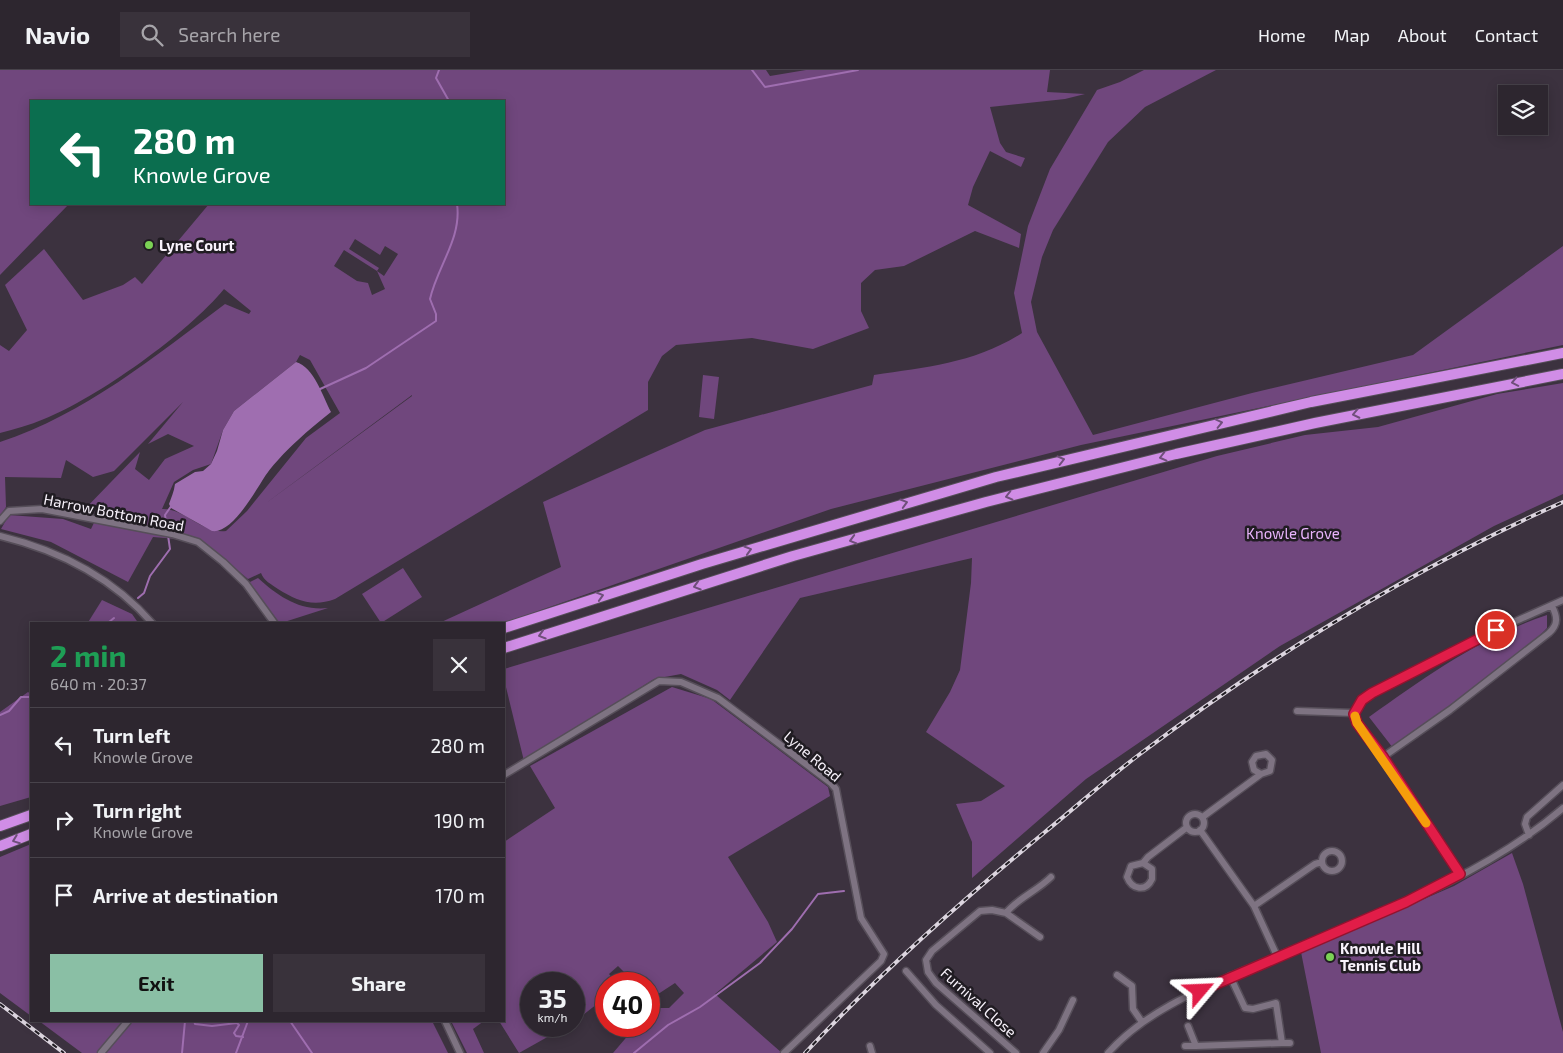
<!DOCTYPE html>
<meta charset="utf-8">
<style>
body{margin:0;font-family:"Exo 2",sans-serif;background:#39323b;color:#f1f3f6;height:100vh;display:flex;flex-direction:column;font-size:19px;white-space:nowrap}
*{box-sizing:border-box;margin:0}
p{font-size:16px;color:#a7a5aa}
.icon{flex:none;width:28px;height:28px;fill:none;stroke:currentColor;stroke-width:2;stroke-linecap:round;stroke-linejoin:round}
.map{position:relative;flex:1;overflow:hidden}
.side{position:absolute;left:30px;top:552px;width:475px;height:400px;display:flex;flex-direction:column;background:#2d262f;border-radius:0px;box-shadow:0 2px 12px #0003,0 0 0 1px #48434b}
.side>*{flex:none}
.hud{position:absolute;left:30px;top:30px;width:475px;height:105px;border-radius:0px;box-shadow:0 2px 12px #0003,0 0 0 1px #48434b;background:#0b6e4f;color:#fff;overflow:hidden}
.fabs{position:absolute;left:1498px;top:15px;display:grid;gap:10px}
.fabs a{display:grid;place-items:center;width:50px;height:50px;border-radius:0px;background:#2d262f;box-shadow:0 2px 12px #0003,0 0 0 1px #48434b;font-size:25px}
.speed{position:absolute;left:520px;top:902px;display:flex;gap:10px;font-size:25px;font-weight:700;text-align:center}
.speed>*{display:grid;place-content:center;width:65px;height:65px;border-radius:50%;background:#2d262f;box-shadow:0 2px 12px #0003,0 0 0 1px #48434b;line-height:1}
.speed small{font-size:12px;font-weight:400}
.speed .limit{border:8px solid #d22;background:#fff;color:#111}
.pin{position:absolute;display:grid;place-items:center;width:42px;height:42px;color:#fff;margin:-21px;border:2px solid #fff;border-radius:50%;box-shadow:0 1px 5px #0007}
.me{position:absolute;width:55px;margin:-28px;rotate:64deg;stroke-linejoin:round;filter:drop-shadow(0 0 4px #0008)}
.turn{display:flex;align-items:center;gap:18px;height:105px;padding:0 20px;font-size:22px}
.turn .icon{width:65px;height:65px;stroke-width:2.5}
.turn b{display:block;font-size:35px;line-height:42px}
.round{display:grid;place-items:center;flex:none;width:52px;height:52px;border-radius:0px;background:#39323b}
.headline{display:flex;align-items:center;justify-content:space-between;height:85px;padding:0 20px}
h1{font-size:30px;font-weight:700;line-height:38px;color:#1e9e55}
.cta{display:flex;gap:10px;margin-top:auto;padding:10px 20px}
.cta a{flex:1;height:58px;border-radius:0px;background:#8abfa5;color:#111;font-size:20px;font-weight:700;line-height:58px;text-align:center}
.cta a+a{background:#39323b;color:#f1f3f6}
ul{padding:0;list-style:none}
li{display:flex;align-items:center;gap:15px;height:75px;padding:0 20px;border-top:1px solid #48434b}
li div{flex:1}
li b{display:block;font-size:19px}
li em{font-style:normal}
header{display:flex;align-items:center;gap:30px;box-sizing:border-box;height:70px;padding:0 25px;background:#2d262f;border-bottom:1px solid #48434b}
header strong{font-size:24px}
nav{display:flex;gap:28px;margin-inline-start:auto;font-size:18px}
.search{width:350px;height:45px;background:#39323b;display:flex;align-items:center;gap:12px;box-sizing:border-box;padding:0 18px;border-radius:0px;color:#a7a5aa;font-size:19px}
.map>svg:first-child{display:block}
.green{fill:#70477d;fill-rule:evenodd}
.water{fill:#9f6eb0}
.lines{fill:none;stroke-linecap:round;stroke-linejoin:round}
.stream{stroke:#9f6eb0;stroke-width:2}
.minor-casing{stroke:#564e59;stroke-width:9}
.highway-casing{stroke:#564e59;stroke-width:12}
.minor{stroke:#7e7382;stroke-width:6}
.highway{stroke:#d08de6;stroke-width:10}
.rail-casing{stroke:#dcd5df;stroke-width:4}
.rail{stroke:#201c22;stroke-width:2;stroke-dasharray:5.5;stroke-linecap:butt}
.oneway{stroke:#6f4f7a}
.route-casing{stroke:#92132f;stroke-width:12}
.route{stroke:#e11d48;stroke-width:9}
.slow{stroke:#f59e0b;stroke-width:9}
.poi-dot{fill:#7bd155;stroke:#201c22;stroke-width:2}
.labels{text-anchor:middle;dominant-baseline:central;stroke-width:5;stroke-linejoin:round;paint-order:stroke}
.poi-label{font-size:15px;font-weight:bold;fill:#f8f2fb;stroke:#201c22;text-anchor:start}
.street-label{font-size:15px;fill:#f8f2fb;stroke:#201c22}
.park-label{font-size:15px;fill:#e9b4fc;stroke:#201c22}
</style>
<header>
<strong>Navio</strong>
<div class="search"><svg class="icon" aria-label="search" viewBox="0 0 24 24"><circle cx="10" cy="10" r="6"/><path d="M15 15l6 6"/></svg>Search here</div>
<nav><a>Home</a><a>Map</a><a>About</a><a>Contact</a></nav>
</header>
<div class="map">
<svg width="1563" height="983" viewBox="0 0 1563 983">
<rect width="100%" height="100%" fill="#3c323f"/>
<!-- green -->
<path class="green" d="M0,0H766L770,6L806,0H1050L1047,22L1085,24L1065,29L990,37L1000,73L1006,82L1025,88L1021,97L990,81L973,117L968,135L1021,164L1019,178L975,161L904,196L875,200L861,213V241L869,258L813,279L752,268L676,275L662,286L648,312V340L335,529C313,537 297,531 278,519C271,514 264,511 261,503L248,509L202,471L153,467L128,512L51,472L1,459L9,445L63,449L91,459L104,432L82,442L140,382L135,399L149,410L165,389L194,376L168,364L148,374L183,332L114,401L93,407L66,390L61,408L5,407L6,437L0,446V372C85,344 154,287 225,234L249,244L251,241L224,219C188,263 97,328 44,349C30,355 15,359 0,363V275L9,281L27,260L5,215L44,179L83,230L123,215L135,207L142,214L209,134H504V31H31V134H69L0,205ZM355,169L380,185L385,176L398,184L384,206L377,201L379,198L349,179ZM344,180L377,201L385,219L372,225L368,213L357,211L334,196ZM300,285L310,290L340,343L306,368L247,441L226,461C202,464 185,438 162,439L174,412L193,400L211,394L223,360L234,341L296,292ZM412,325V326L262,436Z
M1144,0H1216L1145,37L1108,72L1053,160L1042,187L1031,232L1037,262L1093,365L1252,323L1413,285L1563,176V275L1081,375L831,439L501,554H437L561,497L543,432L705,360L872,315L874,305C927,297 975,293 1022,263L1014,223L1028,156L1050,99L1097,20L1120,12Z
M703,305L719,307L714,349L699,347Z
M1563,313V424L1494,456L1280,576L1086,709L972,808V772L956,734L981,731L1005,716L926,662L950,622L960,600L971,513L972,488L800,528L730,630L717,620L681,604L654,609L524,691L504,609V599L1217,386L1305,365L1378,357L1497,324Z
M403,498L422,527L381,553L362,524Z
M258,508C278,526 299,541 328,538L278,554L248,513Z
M102,530L132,544L139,554H87Z
M1547,545V558L1523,583L1393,678L1369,647C1425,607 1481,567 1547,545Z
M672,617L711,629L828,717L830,726L728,787L768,852L777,872L715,924L782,983H613L636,956H649V941L652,938H669L684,923L675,913L649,930V914H636L618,896L609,904L617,914H606V927L574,952V914H531V956H567L519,983L499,951H504V772L555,738L530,696Z
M28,622L31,624V727L0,736V642Z
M31,774V946L0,923V787Z
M1512,783L1523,814L1563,962V983H1321L1301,882L1454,816Z
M39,951H432L448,983H82Z
M451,951H484L473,959L484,983H467Z"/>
<!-- water -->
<path class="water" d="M296,292C314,297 323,327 331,342C320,351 308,360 298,370C286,381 270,397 262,411C253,425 231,464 212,461L171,438L169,434C171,428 174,422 175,414L195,402L203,401L211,394L217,381L223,360L234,341Z"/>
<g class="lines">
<!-- stream -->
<path class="stream" d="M439,0L436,8L449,31
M752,0L765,17L858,0
M318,320L366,298L436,251V244L430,229C437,197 462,168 457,134
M138,528L144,523L150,506L170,479L165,445L172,435
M100,554L109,552L114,548
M0,645L9,641L21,627H30
M194,951L195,954L212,956L237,953L239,955L234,963L236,966L243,967
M290,951L312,983
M182,983L185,951
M236,983L248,951
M634,983L668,955L700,937L760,893L792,859L818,824L844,821"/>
<!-- minor casing -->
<g class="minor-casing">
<path id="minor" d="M0,451L9,441L42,439L172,464L198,472L223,492L246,514L275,554
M0,466C58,480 113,508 153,554
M1297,641L1354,643
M1383,687L1450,640L1549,563C1559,554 1557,546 1552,536
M504,705L659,611L681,612L718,628L831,713L836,719L861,848L884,884L881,891L784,983
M1186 753a9 9 0 1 1 18 0a9 9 0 1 1-18 0Z
M1204,746L1261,704L1270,701L1272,690L1266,684L1256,686L1252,692L1254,700L1261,704
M1200,760L1254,836
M1529,765L1525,754L1527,747L1563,715
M1322 791a10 10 0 1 1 20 0a10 10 0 1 1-20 0Z
M1143,793L1152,799V809C1146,822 1132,820 1127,807L1131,796L1143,793L1148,787L1186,758
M1460,804L1383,687L1357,653L1354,643L1362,630L1372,623L1496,560L1563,530
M1006,843C1018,828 1037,821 1051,807
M1277,886L1254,836L1315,794L1322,792
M906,901L936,935L990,983
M1117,905L1132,916L1133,939L1142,952
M445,951L460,983
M1188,956L1196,976L1282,973L1276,933L1253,939L1245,938L1230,906
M1282,973H1290
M870,976L872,983
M1185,976H1196
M101,983L128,951
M1016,983L936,913L928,902L926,890L932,881L980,841L992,840L1006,843L1040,867
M1043,983L1059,960L1073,930
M1108,983C1148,938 1209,916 1264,892C1366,848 1478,811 1563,738"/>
</g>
<!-- highway casing -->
<g class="highway-casing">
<path id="highway" d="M504,558L702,494L996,407L1311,332L1563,283
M504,578L793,486L986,432L1176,384L1315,353L1563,304
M0,756L31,745
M0,776L31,764"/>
</g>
<!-- minor -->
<use href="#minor" class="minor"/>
<!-- highway -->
<use href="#highway" class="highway"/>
<!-- rail casing -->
<g class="rail-casing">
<path id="rail" d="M0,934L64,983
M805,983C880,903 961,831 1045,762C1077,736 1108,708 1140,684C1270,586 1415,498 1563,432"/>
</g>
<!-- rail -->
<use href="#rail" class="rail"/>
</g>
<!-- one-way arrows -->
<defs><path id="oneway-chevron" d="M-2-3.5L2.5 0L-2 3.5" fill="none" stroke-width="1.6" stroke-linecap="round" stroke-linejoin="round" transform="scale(1.25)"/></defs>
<g class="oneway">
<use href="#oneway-chevron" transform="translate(1515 312) rotate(169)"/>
<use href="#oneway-chevron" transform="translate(1356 344) rotate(168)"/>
<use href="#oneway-chevron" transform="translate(1219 353) rotate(-13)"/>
<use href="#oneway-chevron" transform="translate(1163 387) rotate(166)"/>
<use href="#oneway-chevron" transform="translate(1061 390) rotate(-14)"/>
<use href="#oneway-chevron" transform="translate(1009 426) rotate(166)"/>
<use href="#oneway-chevron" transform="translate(904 433) rotate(-16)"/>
<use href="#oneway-chevron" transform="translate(853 470) rotate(164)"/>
<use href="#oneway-chevron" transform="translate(748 480) rotate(-17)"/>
<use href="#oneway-chevron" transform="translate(697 516) rotate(163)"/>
<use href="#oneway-chevron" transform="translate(600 526) rotate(-17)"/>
<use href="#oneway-chevron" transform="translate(542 565) rotate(163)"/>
<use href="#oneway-chevron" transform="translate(16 770) rotate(159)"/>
</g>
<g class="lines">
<!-- route casing -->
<g class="route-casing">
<path id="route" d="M1200,921L1406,832L1460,804L1383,687L1357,653L1354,644L1362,630L1372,623L1496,560"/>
</g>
<!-- route -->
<use href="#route" class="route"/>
<!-- slow -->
<path class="slow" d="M1355,646L1357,653L1426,753"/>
</g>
<!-- markers -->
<g class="poi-dot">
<circle cx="149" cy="175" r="5"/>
<circle cx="1330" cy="887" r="5"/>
</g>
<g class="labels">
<!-- poi labels -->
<g class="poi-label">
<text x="159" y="175">Lyne Court</text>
<text x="1340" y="878">Knowle Hill<tspan x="1340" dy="17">Tennis Club</tspan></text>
</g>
<!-- street labels -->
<g class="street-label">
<text transform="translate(114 442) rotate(11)">Harrow Bottom Road</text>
<text transform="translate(813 686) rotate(40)">Lyne Road</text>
<text transform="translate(979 932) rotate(42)">Furnival Close</text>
</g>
<!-- park labels -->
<g class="park-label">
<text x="1293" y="463">Knowle Grove</text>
</g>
</g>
</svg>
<div class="fabs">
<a><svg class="icon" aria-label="layers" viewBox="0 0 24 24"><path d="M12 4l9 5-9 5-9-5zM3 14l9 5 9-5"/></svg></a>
</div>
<div class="speed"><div>35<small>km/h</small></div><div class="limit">40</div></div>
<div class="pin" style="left:1496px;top:560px;background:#d93025"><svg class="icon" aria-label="arrive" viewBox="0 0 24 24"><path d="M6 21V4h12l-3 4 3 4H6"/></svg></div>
<svg class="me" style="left:1200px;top:921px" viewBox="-20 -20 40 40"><path d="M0-17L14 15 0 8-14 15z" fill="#e11d48" stroke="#fff" stroke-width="4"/></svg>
<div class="hud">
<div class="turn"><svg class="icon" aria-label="left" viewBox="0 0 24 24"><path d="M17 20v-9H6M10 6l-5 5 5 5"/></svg><div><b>280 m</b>Knowle Grove</div></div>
</div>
<section class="side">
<div class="headline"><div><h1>2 min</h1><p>640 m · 20:37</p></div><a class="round"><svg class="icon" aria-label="close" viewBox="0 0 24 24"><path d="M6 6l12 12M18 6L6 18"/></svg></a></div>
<ul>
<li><svg class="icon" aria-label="left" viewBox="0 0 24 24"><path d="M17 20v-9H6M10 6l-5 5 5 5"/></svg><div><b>Turn left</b><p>Knowle Grove</p></div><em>280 m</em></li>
<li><svg class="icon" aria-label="right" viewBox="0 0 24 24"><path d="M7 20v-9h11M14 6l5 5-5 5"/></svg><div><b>Turn right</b><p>Knowle Grove</p></div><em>190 m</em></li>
<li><svg class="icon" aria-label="arrive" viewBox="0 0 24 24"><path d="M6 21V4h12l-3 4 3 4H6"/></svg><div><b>Arrive at destination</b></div><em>170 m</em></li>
</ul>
<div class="cta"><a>Exit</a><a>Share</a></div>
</section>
</div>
